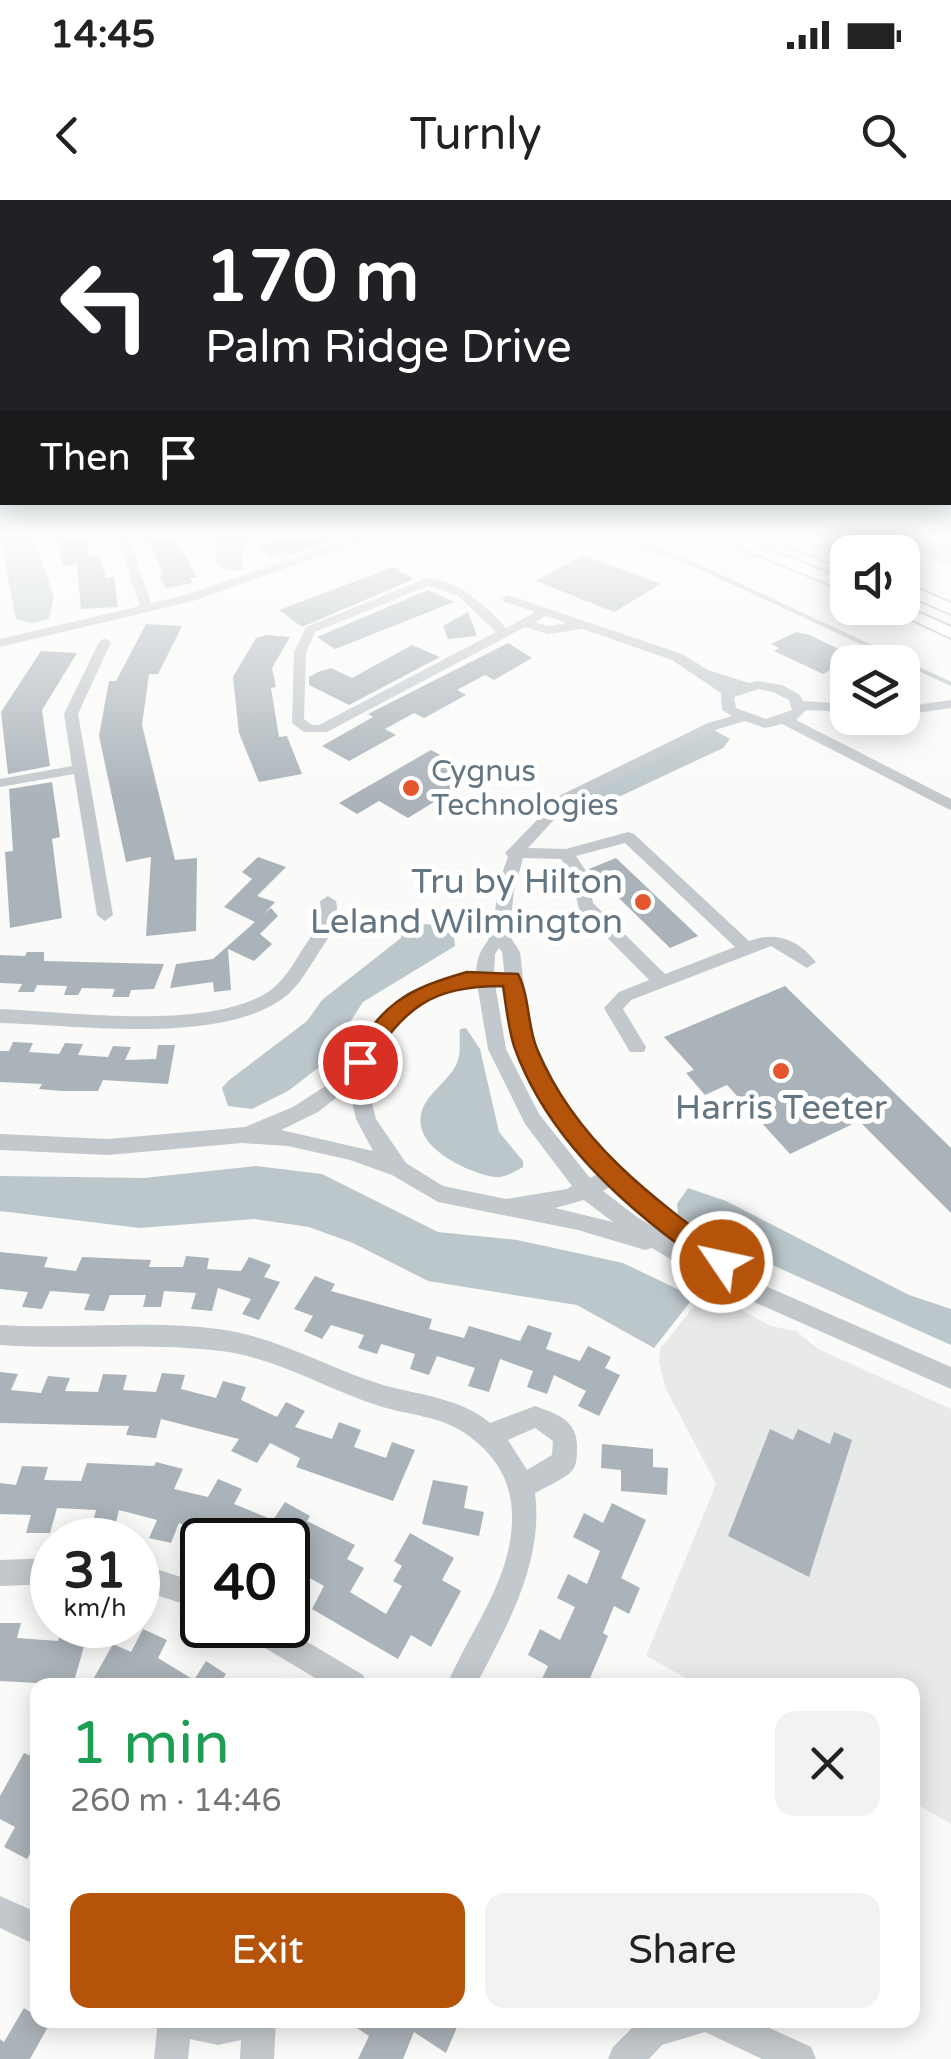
<!DOCTYPE html>
<meta charset="utf-8">
<style>
body{margin:0;font-family:"Varela Round",sans-serif;background:#f2f2f2;color:#222;height:100vh;display:flex;flex-direction:column;font-size:38px;white-space:nowrap}
*{box-sizing:border-box;margin:0}
p{font-size:32px;color:#767676}
.icon{flex:none;width:55px;height:55px;fill:none;stroke:currentColor;stroke-width:2;stroke-linecap:round;stroke-linejoin:round}
.map{position:relative;flex:1;overflow:hidden}
.details{position:absolute;left:30px;top:1478px;width:890px;height:350px;display:flex;flex-direction:column;background:#fff;border-radius:20px;box-shadow:0 5px 25px #0003}
.details>*{flex:none}
.guide{position:absolute;left:0px;top:0px;width:952px;height:305px;box-shadow:0 5px 25px #0003;background:#202124;color:#fff;overflow:hidden}
.fabs{position:absolute;left:830px;top:335px;display:grid;gap:20px}
.fabs a{display:grid;place-items:center;width:90px;height:90px;border-radius:20px;background:#fff;box-shadow:0 5px 25px #0003;font-size:50px}
.speed{position:absolute;left:30px;top:1318px;display:flex;gap:20px;font-size:50px;font-weight:700;text-align:center}
.speed>*{display:grid;place-content:center;width:130px;height:130px;border-radius:50%;background:#fff;box-shadow:0 5px 25px #0003;line-height:1}
.speed small{font-size:25px;font-weight:400}
.speed .limit{border:5px solid #111;border-radius:15px;background:#fff;color:#111}
.pin{position:absolute;display:grid;place-items:center;width:85px;height:85px;color:#fff;margin:-42px;border:5px solid #fff;border-radius:50%;box-shadow:0 2px 10px #0007}
.me{position:absolute;width:110px;margin:-55px;rotate:304deg;stroke-linejoin:round;filter:drop-shadow(0 0 8px #0008)}
.turn{display:flex;align-items:center;gap:35px;height:210px;padding:0 40px;font-size:45px}
.turn .icon{width:130px;height:130px;stroke-width:2.5}
.turn b{display:block;font-size:70px;line-height:85px}
.then{display:flex;align-items:center;height:95px;padding:0 40px;background:#0003;gap:20px;font-size:38px}
.round{display:grid;place-items:center;flex:none;width:105px;height:105px;border-radius:20px;background:#f2f2f2}
.head{display:flex;align-items:center;justify-content:space-between;height:170px;padding:0 40px}
h1{font-size:60px;font-weight:600;line-height:75px;color:#1e9e55}
.cta{display:flex;gap:20px;margin-top:auto;padding:20px 40px}
.cta a{flex:1;height:115px;border-radius:20px;background:#b45309;color:#fff;font-size:40px;font-weight:600;line-height:115px;text-align:center}
.cta a+a{background:#f2f2f2;color:#222}
.status{display:flex;justify-content:space-between;align-items:center;height:70px;padding:0 50px;background:#fff;direction:ltr}
.status svg{height:28px;fill:currentColor}
header{display:flex;justify-content:space-between;align-items:center;height:130px;padding:0 40px;background:#fff;font-size:45px;font-weight:600}
.map>svg:first-child{display:block}
.built{fill:#e8e9e9}
.green{fill:#dadfd7}
.water{fill:#bbc7cb}
.lines{fill:none;stroke-linecap:round;stroke-linejoin:round}
.stream{stroke:#bbc7cb;stroke-width:4}
.building{fill:#aab3b9}
.highway-casing{stroke:#b4b9bd;stroke-width:4}
.minor{fill:#c3c8cc;fill-rule:evenodd}
.highway{fill:#fff;fill-rule:evenodd}
.route{fill:#b45309;stroke:#753606;stroke-width:2.5}
.poi-dot{fill:#e4572e;stroke:#fff;stroke-width:4}
.labels{text-anchor:middle;dominant-baseline:central;stroke-width:10;stroke-linejoin:round;paint-order:stroke}
.far-poi-label{font-size:30px;fill:#657683;stroke:#fff;text-anchor:start}
.poi-label{font-size:35px;fill:#657683;stroke:#fff;text-anchor:end}
</style>
<div class="status"><b>14:45</b><svg viewBox="0 0 49 12"><path d="M0 12V9h3v3zM5 12V6h3v6zM10 12V3h3v9zM15 12V0h3v12zM26 1h20v11H26zM47 4h2v5h-2z"/></svg></div>
<header><svg class="icon" aria-label="back" viewBox="0 0 24 24"><path d="M15 5l-7 7 7 7"/></svg>Turnly<svg class="icon" aria-label="search" viewBox="0 0 24 24"><circle cx="10" cy="10" r="6"/><path d="M15 15l6 6"/></svg></header>
<div class="map">
<svg width="951" height="1859" viewBox="0 0 951 1859">
<rect width="100%" height="100%" fill="#fafaf8"/>
<!-- built -->
<path class="built" d="M706,1091L771,1126L796,1131L818,1149L951,1209V1624L913,1602L912,1485H699L646,1456L716,1284L665,1187L659,1162L660,1149Z"/>
<!-- green -->
<path class="green" d="M886,338H951V367Z"/>
<!-- water -->
<path class="water" d="M0,338H34L54,397L49,419L32,423L16,419Z
M216,338H253L241,353L244,370H226L215,362Z
M714,530L730,539L723,548L593,609L579,615L571,611V598Z
M422,724L439,725L454,737L455,746L363,802L322,865L288,891L252,909L228,906L222,888L228,881L307,821L322,800L401,738V730Z
M466,828L480,849L499,932L523,961V967C514,972 505,978 494,977C470,973 425,952 421,926C416,896 450,885 458,860C461,851 459,839 460,829Z
M256,966L322,974L438,1032L517,1040L623,1063L694,1097L654,1148L577,1105L428,1081L353,1043L309,1027L254,1019L140,1028L0,1011V976L144,978Z
M688,988L726,1001L909,1095L951,1109V1145L703,1034L678,1014L677,1004Z"/>
<g class="lines">
<!-- stream -->
<path class="stream" d="M622,338L689,362L951,484"/>
</g>
<!-- building -->
<path class="building" d="M61,338H87L90,356L99,355L106,378L114,377L118,407L81,409L77,364L63,366L57,343Z
M144,338H174L197,377L190,378L193,383L166,388L159,376L163,375L156,355Z
M278,338H336V339L291,356L285,352L271,357L254,347Z
M583,355L661,384L614,412L536,381Z
M393,367L414,379L302,427L279,410Z
M428,390L454,402L335,449L317,437Z
M468,412L477,436L448,439L443,426Z
M146,424L182,426L158,474H149L142,525L175,660L197,658L196,731L146,736L151,657L126,662L99,536L109,481H116Z
M796,432L810,435L855,457L823,474L774,451L779,448L771,444Z
M267,435L290,437L272,468L276,487L271,488L279,537L287,536L302,574L259,582L239,533L233,477L256,438Z
M508,443L532,458L494,480L485,475L457,490L466,495L424,518L414,513L385,529L396,535L349,561L322,546L373,517L368,514Z
M412,445L440,457L349,505L309,485V477L318,472L331,468L352,478Z
M41,451L77,453L42,510L50,566L8,574L1,512Z
M431,550L478,575L408,618L379,601L357,614L339,603Z
M52,582L60,637L52,639L62,718L10,728L5,652L13,651L9,589Z
M258,657L286,667L257,696L275,702L264,714L271,708L278,716L260,734L272,744L254,761L228,749L231,790L214,792L213,782L170,788L176,764L213,759L255,722L224,707L252,679L242,672Z
M616,658L698,736L670,748L589,669Z
M27,752H44V761L164,764L154,789L131,790L129,797H112L115,789L82,788L78,795H64L67,786L37,785L34,792H18L22,784L0,783V755L25,756Z
M785,786L951,948V1013L859,921L790,954L727,885L705,895L686,873L694,870L664,837Z
M13,842L33,843L29,852L59,854L65,843L83,844L78,855L108,857L113,846L131,847L125,860L156,859L158,845H175L168,884L103,880L98,891H62L39,889L42,884L0,882V851H9Z
M0,1052L48,1057L44,1067L76,1071L82,1057L151,1060L149,1067H183L186,1056L209,1058L207,1069L241,1071L249,1057L271,1065L264,1077L280,1082L259,1120L242,1114L251,1099L218,1088L212,1111L191,1109L196,1093L164,1091L161,1107H143L146,1095H110L104,1111L84,1110L90,1094L50,1091L42,1109L22,1107L28,1092L0,1089Z
M315,1076L335,1084L331,1091L432,1119L429,1129L464,1138L469,1126L520,1141L528,1125L552,1133L546,1149L580,1161L588,1146L611,1157L605,1168L620,1175L599,1216L578,1206L586,1191L554,1175L547,1194L527,1187L533,1171L500,1159L489,1192L468,1186L475,1168L437,1156L429,1175L410,1169L415,1154L381,1144L377,1154L358,1148L364,1135L331,1125L322,1139L304,1131L313,1116L294,1109Z
M0,1172L18,1174L11,1190L41,1193L48,1176L70,1178L65,1191L98,1192L103,1174L127,1175L123,1190L156,1192L162,1173L185,1175L181,1189L216,1198L223,1181L246,1187L241,1200L277,1217L286,1202L305,1211L295,1227L332,1239L339,1222L361,1230L354,1247L386,1258L392,1242L415,1250L393,1301L296,1267L300,1258L270,1243L257,1263L231,1251L239,1239L161,1219L156,1238L126,1235L129,1226L0,1223Z
M770,1229L793,1240L798,1229L830,1244L834,1232L852,1240L809,1377L728,1336Z
M602,1244L653,1249V1267L668,1268L667,1295L621,1291V1270L601,1268Z
M156,1262L183,1269L174,1289L208,1297L218,1279L242,1289L234,1304L273,1320L285,1302L310,1316L307,1321L355,1345L347,1359L364,1368L350,1392L386,1414L402,1386L393,1381L402,1366L394,1361L410,1333L454,1358L442,1380L461,1391L431,1447L411,1435L398,1459L312,1409L324,1386L288,1366V1340H210L212,1336L179,1323L171,1343L149,1338L157,1320L119,1310L113,1334L90,1333L96,1310L57,1308L50,1333H26L31,1315L0,1314V1283L16,1285L22,1266L48,1267L44,1280L81,1281L87,1263L154,1266Z
M433,1280L468,1286L464,1308L484,1312L479,1336L422,1324Z
M612,1303L646,1320L621,1378L640,1388L629,1414L614,1406L603,1433L608,1436L587,1485H539L548,1466L528,1455L540,1429L560,1440L575,1407L557,1398L568,1374L587,1384L600,1351L573,1337L584,1313L603,1323Z
M0,1423H21L17,1438L58,1441L63,1425H90L73,1485L0,1481Z
M143,1429L167,1440L158,1458L194,1480L206,1461L226,1474L219,1485H90L113,1444L131,1452Z
M24,1553L38,1559V1640L27,1659L4,1647L15,1627L0,1619V1596Z
M24,1808L49,1825L30,1859H0V1839L4,1842Z
M345,1820H460L446,1853L414,1832L403,1859H358L369,1836Z"/>
<g class="lines">
<!-- highway casing -->
<g class="highway-casing">
<path id="highway" d="M717,338H740L848,381V392Z
M770,338H793L848,359V370Z
M902,382L951,403V414L902,393Z
M902,405L951,427V438L887,408Z"/>
</g>
<!-- minor -->
<path class="minor" d="M117,338H129L151,403L185,395L355,338H372L193,401L0,447V439L140,406Z
M427,378C463,383 482,403 506,428L535,412L504,402L502,399L508,395L682,454L708,470L749,483L757,481L782,485L800,495L803,501L848,504V512L806,510L796,520L951,599V610L946,608L782,524L765,528L745,521L718,529L571,601L528,648L566,649L628,632L634,634L749,741C777,731 797,739 816,762L807,768L771,746L631,800L623,809L646,847L644,852H630L604,808L619,792L649,780L579,709L570,671L561,659L523,658L514,691L509,735L520,752L529,831L570,912L619,971L745,1070L747,1078L951,1167V1189L704,1080L652,1048L645,1050L578,1030L438,1002L392,975L350,960L288,946L242,943L108,955L0,950V934L108,939L245,927L293,907L324,887L344,867L380,815L407,793L438,780L476,772C478,745 489,747 492,728C497,704 498,680 508,657L505,653L561,595L708,523L732,516L722,510L721,493L672,460L583,429L548,434L525,427L327,532H304L292,523L294,452L306,427ZM428,386L457,395L496,432L319,525H312L304,519L306,452L315,432ZM546,416L567,423L548,426L535,422ZM758,489L773,492L789,500L792,510L766,519L736,508L734,497ZM625,643L735,747L665,774L593,703L586,671L576,656ZM499,748L502,752L511,831L555,922L598,974L590,978L539,914L506,849L495,784L505,778L494,772L495,754ZM477,784L488,849L525,924L572,986L567,989L506,999L443,986L406,963L376,919L369,892L368,861L382,838L393,824L419,802L448,790ZM349,888L356,919L373,951L281,930L318,912ZM610,987L674,1039L637,1017L603,991ZM584,1000L613,1022L555,1008Z
M105,438L111,442L78,514L113,715L105,721L97,715L74,574L0,587V579L72,566L64,514L99,442Z
M951,500V508L902,515V507Z
M328,696L336,701C341,724 327,739 316,757C306,772 297,789 282,799C218,845 77,825 0,823V809C72,812 206,831 268,792C283,782 293,765 302,750C313,734 323,721 320,701Z
M0,1125C76,1130 155,1118 231,1131C284,1141 331,1169 383,1185C419,1195 461,1198 490,1223L535,1206C558,1214 578,1221 577,1248C577,1257 577,1266 571,1272C562,1280 546,1287 535,1293C544,1362 507,1426 476,1485H447C470,1430 513,1378 512,1316C512,1281 495,1254 466,1234C441,1216 408,1215 379,1206C326,1189 277,1158 221,1151C148,1142 74,1150 0,1145ZM535,1228L553,1241L552,1255L527,1270L508,1240Z
M52,1358V1384L0,1386V1360Z
M138,1363L202,1384V1410L138,1389Z
M239,1425H279L363,1475L367,1485H327L243,1435Z
M0,1696L38,1713V1746L0,1728Z
M158,1820H276L274,1859H240L241,1840L218,1845L190,1839L188,1859H154Z
M640,1820H752L811,1847L816,1859H762L705,1832L662,1845L649,1859H608L613,1847Z"/>
<!-- highway -->
<use href="#highway" class="highway"/>
</g>
<!-- sky -->
<linearGradient id="sky" x2="0" y2="1"><stop stop-color="#96bcdc"/><stop offset="0.56" stop-color="#fdfdfc"/><stop offset="1" stop-color="#fdfdfc" stop-opacity="0"/></linearGradient>
<rect width="951" height="599" fill="url(#sky)"/>
<!-- route -->
<path class="route" d="M467,772L518,774C530,797 527,825 537,849C575,941 653,999 731,1055L735,1062L731,1070C713,1077 694,1055 679,1045C610,994 543,929 514,846C508,827 506,805 503,786C430,786 404,808 367,867H352L349,862C382,804 404,790 467,772Z"/>
<!-- markers -->
<g class="poi-dot">
<circle cx="411" cy="588" r="10"/>
<circle cx="643" cy="702" r="10"/>
<circle cx="781" cy="871" r="10"/>
</g>
<g class="labels">
<!-- far-poi labels -->
<g class="far-poi-label">
<text x="431" y="571">Cygnus<tspan x="431" dy="34">Technologies</tspan></text>
</g>
<!-- poi labels -->
<g class="poi-label">
<text x="623" y="682">Tru by Hilton<tspan x="623" dy="40">Leland Wilmington</tspan></text>
<text x="781" y="908" text-anchor="middle">Harris Teeter</text>
</g>
</g>
</svg>
<div class="fabs">
<a><svg class="icon" aria-label="sound" viewBox="0 0 24 24"><path d="M4 9h4l5-4v14l-5-4H4zM17 9q2 3 0 6"/></svg></a>
<a><svg class="icon" aria-label="layers" viewBox="0 0 24 24"><path d="M12 4l9 5-9 5-9-5zM3 14l9 5 9-5"/></svg></a>
</div>
<div class="speed"><div>31<small>km/h</small></div><div class="limit">40</div></div>
<div class="pin" style="left:360px;top:862px;background:#d93025"><svg class="icon" aria-label="arrive" viewBox="0 0 24 24"><path d="M6 21V4h12l-3 4 3 4H6"/></svg></div>
<svg class="me" style="left:722px;top:1062px" viewBox="-20 -20 40 40"><circle r="17" fill="#b45309" stroke="#fff" stroke-width="3"/><path d="M0-11L8 9 0 5-8 9z" fill="#fff"/></svg>
<div class="guide">
<div class="turn"><svg class="icon" aria-label="left" viewBox="0 0 24 24"><path d="M17 20v-9H6M10 6l-5 5 5 5"/></svg><div><b>170 m</b>Palm Ridge Drive</div></div>
<div class="then">Then<svg class="icon" aria-label="arrive" viewBox="0 0 24 24"><path d="M6 21V4h12l-3 4 3 4H6"/></svg></div>
</div>
<section class="details">
<div class="head"><div><h1>1 min</h1><p>260 m · 14:46</p></div><a class="round"><svg class="icon" aria-label="close" viewBox="0 0 24 24"><path d="M6 6l12 12M18 6L6 18"/></svg></a></div>
<div class="cta"><a>Exit</a><a>Share</a></div>
</section>
</div>
